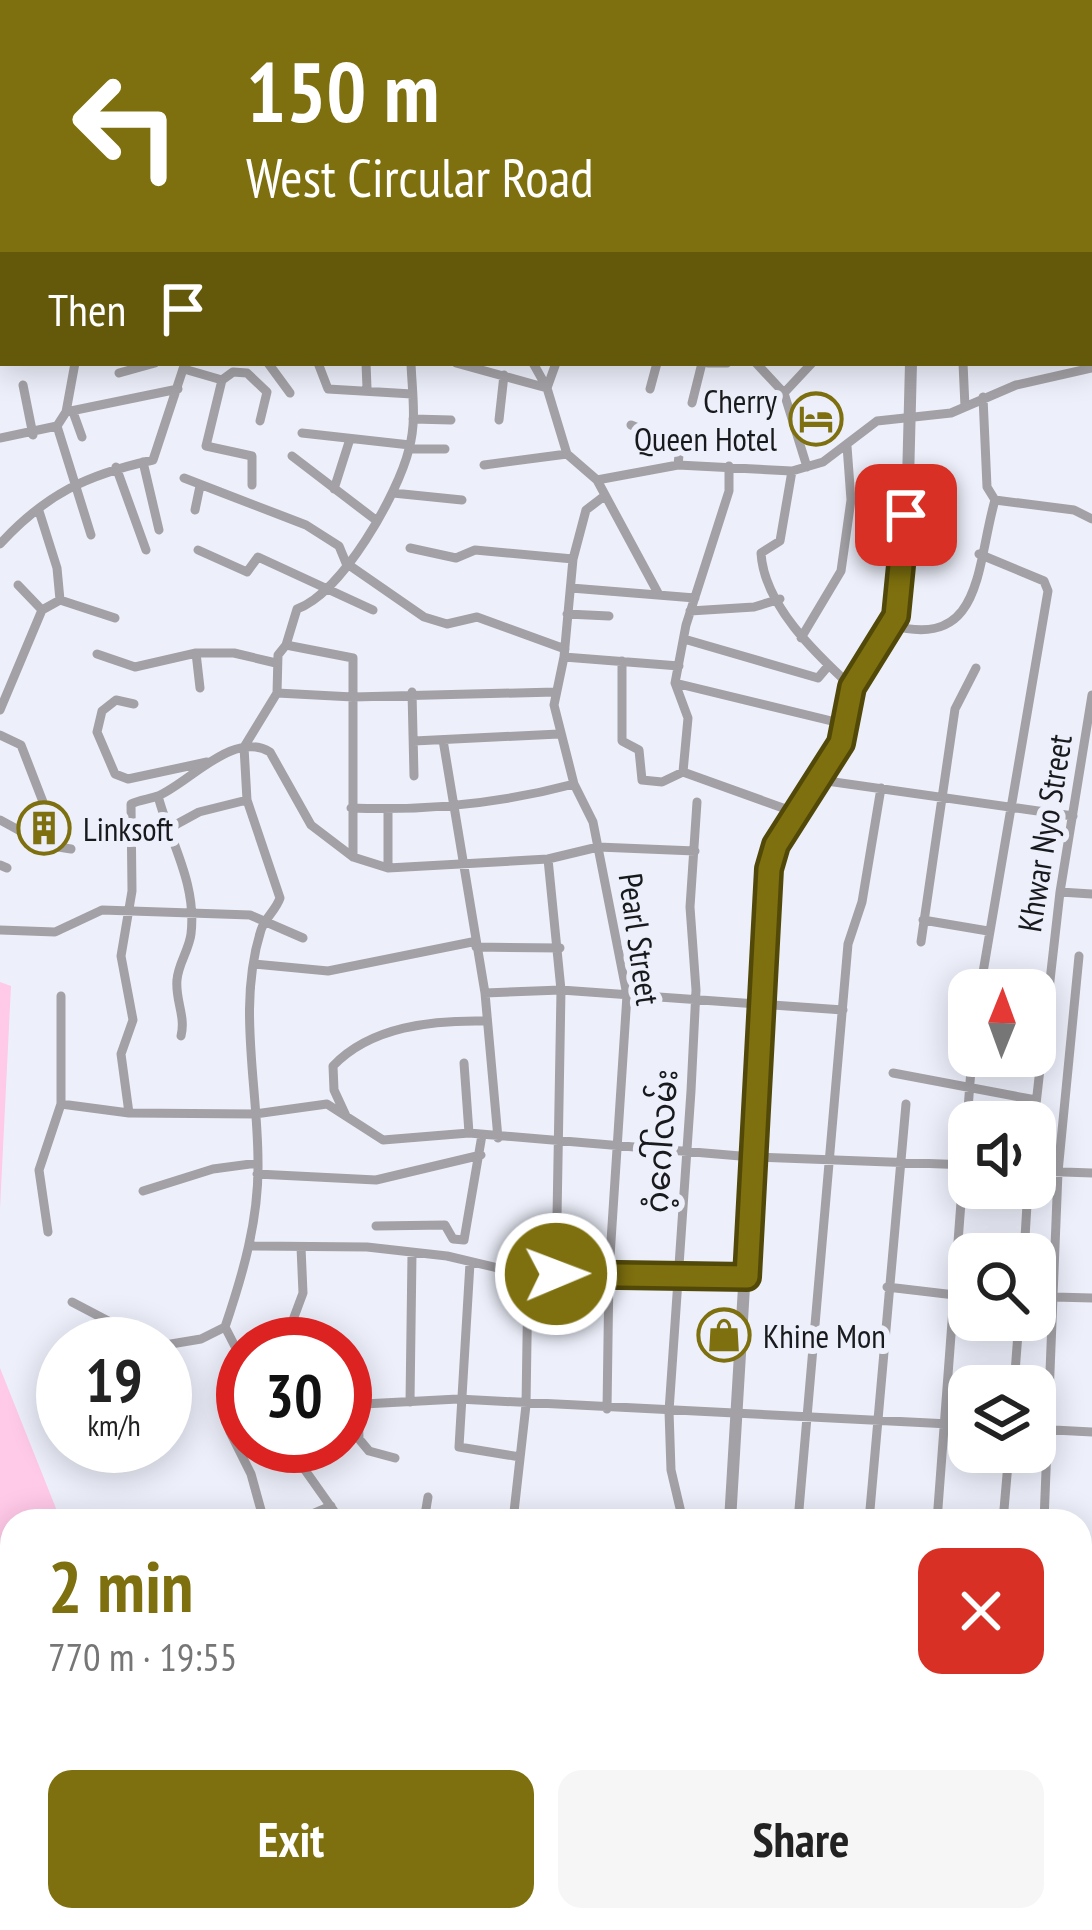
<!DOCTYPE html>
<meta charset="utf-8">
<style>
body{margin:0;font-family:"PT Sans Narrow","Noto Sans Myanmar",sans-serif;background:#f6f6f6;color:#222;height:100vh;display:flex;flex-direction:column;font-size:45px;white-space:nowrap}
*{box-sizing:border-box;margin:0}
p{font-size:39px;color:#767676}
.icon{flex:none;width:66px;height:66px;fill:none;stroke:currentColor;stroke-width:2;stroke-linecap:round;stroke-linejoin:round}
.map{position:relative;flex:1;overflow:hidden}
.panel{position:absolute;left:0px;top:1509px;width:1092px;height:423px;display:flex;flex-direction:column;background:#fff;border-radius:36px 36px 0 0;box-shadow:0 6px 30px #0003}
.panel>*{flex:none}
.banner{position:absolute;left:0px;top:0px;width:1092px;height:366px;box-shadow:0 6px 30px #0003;background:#7e700e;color:#fff;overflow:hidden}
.needle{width:78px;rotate:1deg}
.buttons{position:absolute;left:948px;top:969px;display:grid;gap:24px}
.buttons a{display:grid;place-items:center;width:108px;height:108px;border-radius:24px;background:#fff;box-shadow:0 6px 30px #0003;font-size:60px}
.speed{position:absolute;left:36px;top:1317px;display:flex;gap:24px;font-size:60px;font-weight:700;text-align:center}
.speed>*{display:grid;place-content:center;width:156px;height:156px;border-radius:50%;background:#fff;box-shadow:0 6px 30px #0003;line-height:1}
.speed small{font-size:30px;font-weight:400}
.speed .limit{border:18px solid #d22;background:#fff;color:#111}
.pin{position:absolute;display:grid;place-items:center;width:102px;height:102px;color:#fff;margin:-51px;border-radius:24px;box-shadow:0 6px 18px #0006}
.me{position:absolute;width:132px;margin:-66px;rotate:89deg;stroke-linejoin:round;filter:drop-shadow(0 0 9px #0008)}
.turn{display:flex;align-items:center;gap:42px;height:252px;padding:0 48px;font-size:54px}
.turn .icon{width:156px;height:156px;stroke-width:2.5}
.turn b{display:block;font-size:84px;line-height:102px}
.then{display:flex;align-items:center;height:114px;padding:0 48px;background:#0003;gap:24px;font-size:45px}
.round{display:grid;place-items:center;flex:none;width:126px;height:126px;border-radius:24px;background:#f6f6f6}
.overview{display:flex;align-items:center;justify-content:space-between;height:204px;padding:0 48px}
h1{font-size:72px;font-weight:700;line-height:90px;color:#7e700e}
.button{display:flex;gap:24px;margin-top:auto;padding:24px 48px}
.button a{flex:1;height:138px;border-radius:24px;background:#7e700e;color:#fff;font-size:48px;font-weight:700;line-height:138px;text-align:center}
.button a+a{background:#f6f6f6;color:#222}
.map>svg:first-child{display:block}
.green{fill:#ffc9e8}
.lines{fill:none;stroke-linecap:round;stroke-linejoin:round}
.minor{stroke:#a3a1a5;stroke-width:9}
.tertiary{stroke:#a3a1a5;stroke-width:12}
.route-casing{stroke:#524909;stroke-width:30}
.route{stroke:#7e700e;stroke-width:21}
.labels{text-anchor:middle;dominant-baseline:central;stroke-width:12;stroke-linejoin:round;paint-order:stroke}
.poi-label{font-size:33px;fill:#191a1d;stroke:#edf0fb;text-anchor:start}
.street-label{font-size:33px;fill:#191a1d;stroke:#edf0fb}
</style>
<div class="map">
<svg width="1092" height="1930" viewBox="0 0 1092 1930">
<rect width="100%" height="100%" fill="#edf0fb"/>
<!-- green -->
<path class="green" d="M0,982L11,986L0,1209Z
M0,1368L61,1521H12V1674L0,1691Z"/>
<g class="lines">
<!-- minor -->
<path class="minor" d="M89,0L95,3
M571,0L573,3
M706,0V3
M746,0V3
M1008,0L1014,3
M22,3V0
M177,3L178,0
M215,3L216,0
M304,3V0
M468,3V0
M859,3L860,0
M915,3L916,0
M1089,60V69
M0,119L3,103
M0,126H3
M0,195L3,196
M1089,320H1092
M0,330H3
M0,359H3
M75,363L66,412L57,426L91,535
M268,363L290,393
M318,363L328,389L412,394
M366,363L367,388
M456,363L547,388
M533,363L547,388
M556,363L547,388L567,454L597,480L658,593
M708,363H727
M756,363L784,393
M963,363L965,407
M184,369L222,380
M119,373L155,363
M23,385L33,435
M650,389L657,363
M692,403L702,363
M66,412L178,389
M73,412L82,437
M413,419L451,420
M499,420L504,375
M631,425L680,445L678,465
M302,433L410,445
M0,438L57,426
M409,449H445
M292,456L377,521
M143,462L159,530
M484,465L567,454
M116,467L146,550
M807,467L784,393L812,363
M792,471L780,541L761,553C764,605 816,654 852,687
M184,478L306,525L339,546L346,563L424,617L447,624L477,617L565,649
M597,480L678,465L792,471L823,462L877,421L951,413L1016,385L1092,368
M252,485V456L206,446L222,380L233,372L247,373L267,392L260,421
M334,489L349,442
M393,493L462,500
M603,497L586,510L573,559L564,657L554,705L574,784L593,822L627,995L609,1272L607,1409
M995,500L1074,510L1092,519
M195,510L200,486
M0,544C46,494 86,475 153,460L185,363
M410,548L456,558L475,550L573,559
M198,550L247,572L258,557L373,610
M979,554L1044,581L1048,591L980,990
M18,585L42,610
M571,588L695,598
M60,600L115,618
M690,611L754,607L780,599
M567,614L609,616
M891,625C983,651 976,566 995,500L987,487L983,397
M801,638L841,571L851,500L847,446
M684,639L818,678L829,665
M286,645L353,658V857
M97,654L135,667L196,653
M564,657L679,666
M622,661V741L639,750L642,780L662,782L683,772L797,813
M675,683L844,724
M200,688L196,653H234L276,663
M412,692L414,776
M277,693L353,697L555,692
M134,704L116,700L102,711L97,732L115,774L128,779L207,762
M0,710L42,610L60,600L57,568L39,511
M0,735L21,745L50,820
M443,740L485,993L498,1138
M414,741L559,734
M683,772L688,718L675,683L686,625L729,491V466
M820,780L1073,816
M158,796C170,842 197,883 191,934C189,950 178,964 177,980C175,1000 186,1016 181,1036
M351,808C428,811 499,804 574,784
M0,820L46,845L71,849
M166,830L199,812L247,800
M548,859L561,990L556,1274
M0,865L7,868
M388,868V809
M1060,892L1092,894
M923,920L988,931
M0,930L55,932L102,910L250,915L303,938
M921,942L955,709L976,668
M476,947L560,948
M254,964L328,971L472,942
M485,993L561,990L843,1010
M464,1063L469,1133
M893,1073L1036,1100
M61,1104L129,1113L255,1114L327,1104L383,1140L469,1133L752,1157L969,1165
M129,1113L121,1054L133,1020L121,956L132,891L131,804C139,800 150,799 158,796C190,782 234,730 270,752L311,825L353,857L388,868L548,859L598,847L695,851
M346,1116L334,1090L333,1066C371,1026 433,1020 485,1021
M1034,1122L1060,892L1092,695
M1035,1171L1092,1173
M257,1174L376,1180L481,1155
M143,1191L213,1169L258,1163
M376,1226L445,1225L453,1239L464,1240L482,1135
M48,1232L39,1170L61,1104V996
M250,1246L367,1247L447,1256L528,1275L747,1277
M1024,1254L1028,1188
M470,1263L459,1447L520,1457
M887,1287L955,1295
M1054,1297L1092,1298
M72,1302L152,1344
M225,1327L243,1362
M284,1344L303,1293L301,1247
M165,1345L201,1339L225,1327C243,1274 259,1219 258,1162C258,1085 237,1006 261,930C265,918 276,910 280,898L247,800L244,747L277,693L278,655L286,645L297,609C342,593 398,494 409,449C417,421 412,391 411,363
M1014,1386L1019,1320
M410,1402L412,1254
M345,1405L458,1399L969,1425
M358,1407L359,1439L369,1451L395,1458
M1035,1429L1092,1432
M230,1432L251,1474L264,1521
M288,1446L341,1521
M513,1513L550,1521
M296,1521L331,1506
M424,1521L428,1497
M513,1521L526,1405L528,1275
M683,1521L671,1470L669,1411L691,1091L696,990L690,907L697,802
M798,1521L848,944L862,902L881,788
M869,1521L906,1104
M937,1521L972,1056
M1003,1521L1009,1452
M1044,1521L1058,1172L1079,956
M1080,1645L1092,1647
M1080,1755L1092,1756
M2,1781L12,1791
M0,1859L12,1860
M0,1915L13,1930
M113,1920L120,1923
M223,1920V1930
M301,1920L304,1930
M399,1920L401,1930
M552,1920L554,1930
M632,1920V1930
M1059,1920L1073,1930
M91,1930L94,1920
M682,1930L684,1920
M826,1930L827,1925
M915,1930L916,1920
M994,1930L996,1920"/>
<!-- tertiary -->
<path class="tertiary" d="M977,3L978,0
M1089,146L1092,147
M730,1521L769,869L776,845L841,743L852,687L896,615L908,481L911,363
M778,1920L780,1930"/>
</g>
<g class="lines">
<!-- route casing -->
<g class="route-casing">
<path id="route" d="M556,1274L747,1277L769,869L776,845L841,743L852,687L896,616L906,515"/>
</g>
<!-- route -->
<use href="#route" class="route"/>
</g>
<!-- icons -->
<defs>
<g id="hotel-ring" transform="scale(2.7)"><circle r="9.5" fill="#edf0fb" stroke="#7e700e" stroke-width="1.5"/><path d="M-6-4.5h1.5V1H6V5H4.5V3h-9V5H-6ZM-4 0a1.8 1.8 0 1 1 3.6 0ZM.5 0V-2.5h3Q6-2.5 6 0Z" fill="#7e700e"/></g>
<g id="building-ring" transform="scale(2.7)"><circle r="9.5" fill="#edf0fb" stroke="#7e700e" stroke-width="1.5"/><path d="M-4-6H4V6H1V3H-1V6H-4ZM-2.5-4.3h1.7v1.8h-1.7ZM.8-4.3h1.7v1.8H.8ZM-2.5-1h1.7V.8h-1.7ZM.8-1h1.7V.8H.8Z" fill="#7e700e"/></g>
<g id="shop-ring" transform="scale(2.7)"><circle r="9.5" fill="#edf0fb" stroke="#7e700e" stroke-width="1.5"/><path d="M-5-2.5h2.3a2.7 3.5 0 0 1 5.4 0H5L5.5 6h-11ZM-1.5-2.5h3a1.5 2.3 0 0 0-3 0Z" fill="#7e700e"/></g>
</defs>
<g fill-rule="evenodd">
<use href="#hotel-ring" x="816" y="419"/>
<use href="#building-ring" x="44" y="828"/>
<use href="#shop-ring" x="724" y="1335"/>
</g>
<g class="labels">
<!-- poi labels -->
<g class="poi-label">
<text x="777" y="400" text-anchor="end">Cherry<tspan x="777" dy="38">Queen Hotel</tspan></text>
<text x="83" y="828">Linksoft</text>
<text x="763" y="1335">Khine Mon</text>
</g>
<!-- street labels -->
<g class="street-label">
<text transform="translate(1044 833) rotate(-81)">Khwar Nyo Street</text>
<text transform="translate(640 939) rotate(82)">Pearl Street</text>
<text transform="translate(660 1141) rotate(-86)">ဂံ့ဂေါ်လမ်း</text>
</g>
</g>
</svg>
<div class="buttons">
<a><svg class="needle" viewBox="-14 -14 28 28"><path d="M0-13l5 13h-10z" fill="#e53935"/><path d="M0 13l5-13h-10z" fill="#767676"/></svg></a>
<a><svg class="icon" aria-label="sound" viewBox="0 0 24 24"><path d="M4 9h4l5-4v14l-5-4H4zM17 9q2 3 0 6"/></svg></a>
<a><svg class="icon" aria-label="search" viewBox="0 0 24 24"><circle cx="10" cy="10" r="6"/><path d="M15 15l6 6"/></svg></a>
<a><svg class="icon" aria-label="layers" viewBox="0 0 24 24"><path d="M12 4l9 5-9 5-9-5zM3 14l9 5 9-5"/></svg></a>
</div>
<div class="speed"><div>19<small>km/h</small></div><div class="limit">30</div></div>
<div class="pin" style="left:906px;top:515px;background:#d93025"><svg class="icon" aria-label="arrive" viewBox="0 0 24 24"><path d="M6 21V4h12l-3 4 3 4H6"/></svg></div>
<svg class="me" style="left:556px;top:1274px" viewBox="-20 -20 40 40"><circle r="17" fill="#7e700e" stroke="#fff" stroke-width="3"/><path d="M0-11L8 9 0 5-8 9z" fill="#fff"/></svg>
<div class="banner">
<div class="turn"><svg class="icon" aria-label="left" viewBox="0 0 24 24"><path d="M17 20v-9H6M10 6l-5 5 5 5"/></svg><div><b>150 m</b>West Circular Road</div></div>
<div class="then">Then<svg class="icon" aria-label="arrive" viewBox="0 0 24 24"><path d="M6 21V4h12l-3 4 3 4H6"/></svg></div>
</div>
<section class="panel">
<div class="overview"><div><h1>2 min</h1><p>770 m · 19:55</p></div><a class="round" style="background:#d93025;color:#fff"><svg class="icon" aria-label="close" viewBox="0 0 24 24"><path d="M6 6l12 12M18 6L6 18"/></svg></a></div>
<div class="button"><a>Exit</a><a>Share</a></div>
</section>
</div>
